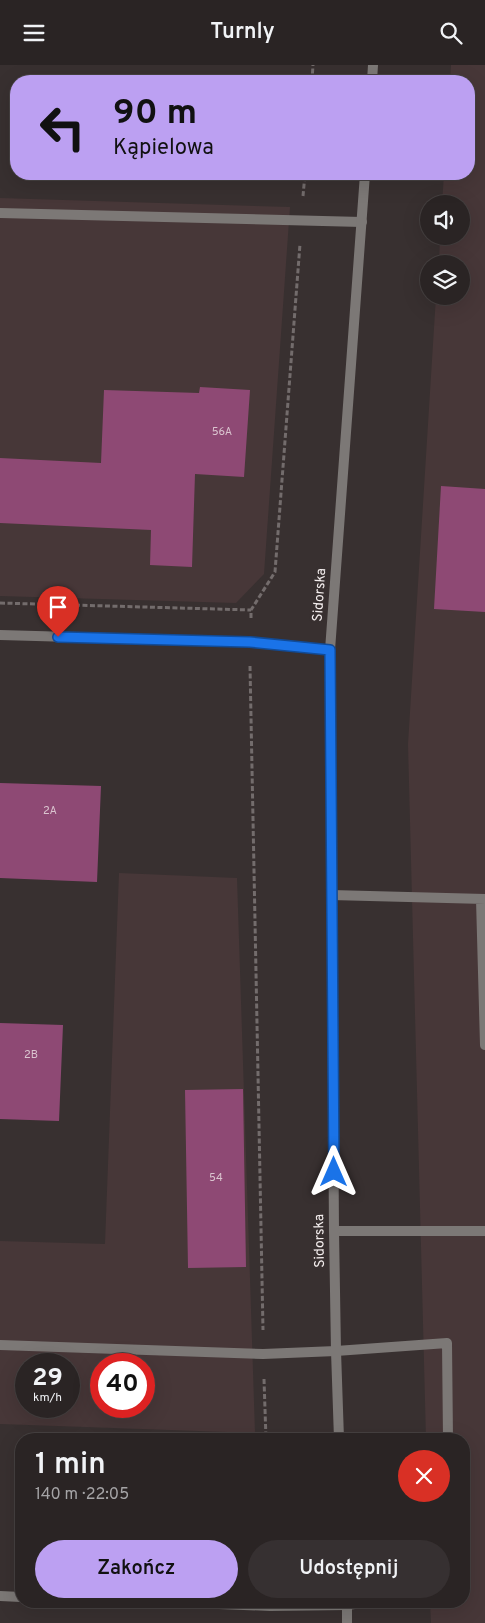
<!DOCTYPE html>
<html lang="pl">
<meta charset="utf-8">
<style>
body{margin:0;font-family:Overpass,sans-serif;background:#363031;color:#f1f3f6;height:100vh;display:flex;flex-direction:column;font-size:19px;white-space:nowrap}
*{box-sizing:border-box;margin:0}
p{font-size:16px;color:#a5a4a6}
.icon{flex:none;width:28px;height:28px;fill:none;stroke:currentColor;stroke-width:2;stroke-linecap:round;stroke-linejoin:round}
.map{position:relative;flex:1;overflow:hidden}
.details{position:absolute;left:15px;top:1368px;width:455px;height:175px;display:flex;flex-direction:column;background:#2a2424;border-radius:20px;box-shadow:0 5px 20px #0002,0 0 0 1px #464141}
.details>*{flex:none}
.hud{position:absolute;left:10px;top:10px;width:465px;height:105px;border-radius:20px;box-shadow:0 5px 20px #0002,0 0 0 1px #464141;background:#bca0f2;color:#111;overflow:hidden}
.buttons{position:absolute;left:420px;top:130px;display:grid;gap:10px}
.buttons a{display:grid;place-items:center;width:50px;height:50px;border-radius:50%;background:#2a2424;box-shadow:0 5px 20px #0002,0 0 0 1px #464141;font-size:25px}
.speed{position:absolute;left:15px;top:1288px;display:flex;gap:10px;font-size:25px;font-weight:700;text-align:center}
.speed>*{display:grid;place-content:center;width:65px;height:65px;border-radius:50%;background:#2a2424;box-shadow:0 5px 20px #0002,0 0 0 1px #464141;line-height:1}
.speed small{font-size:12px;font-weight:400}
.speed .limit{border:8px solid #d22;background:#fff;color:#111}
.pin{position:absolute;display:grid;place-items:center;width:42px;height:42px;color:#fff;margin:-51px -21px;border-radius:50% 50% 50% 0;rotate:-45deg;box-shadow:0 0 5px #0007}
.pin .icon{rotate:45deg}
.me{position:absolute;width:55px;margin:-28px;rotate:0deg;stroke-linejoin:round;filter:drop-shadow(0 0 4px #0008)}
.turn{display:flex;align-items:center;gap:18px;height:105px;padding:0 20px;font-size:22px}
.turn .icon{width:65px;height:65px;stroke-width:2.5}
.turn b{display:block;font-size:35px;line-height:42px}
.round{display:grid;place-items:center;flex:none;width:52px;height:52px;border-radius:26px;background:#363031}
.summary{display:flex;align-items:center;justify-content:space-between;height:85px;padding:0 20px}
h1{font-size:30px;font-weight:600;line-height:38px}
.action{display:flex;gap:10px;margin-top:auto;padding:10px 20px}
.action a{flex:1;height:58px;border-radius:30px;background:#bca0f2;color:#111;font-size:20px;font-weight:600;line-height:58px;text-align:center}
.action a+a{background:#363031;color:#f1f3f6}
header{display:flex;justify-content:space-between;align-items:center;height:65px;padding:0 20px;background:#2a2424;font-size:22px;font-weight:600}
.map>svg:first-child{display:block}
.built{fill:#473738;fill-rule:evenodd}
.building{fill:#8e4974}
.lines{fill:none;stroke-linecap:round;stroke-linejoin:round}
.path{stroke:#736c6c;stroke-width:3;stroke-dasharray:5 2.5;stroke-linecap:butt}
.service{stroke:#7c7876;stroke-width:10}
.minor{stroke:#7c7876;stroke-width:10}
.tertiary{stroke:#7c7876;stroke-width:10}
.route-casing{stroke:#114b97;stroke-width:12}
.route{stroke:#1a73e8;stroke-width:9}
.labels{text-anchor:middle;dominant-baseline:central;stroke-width:5;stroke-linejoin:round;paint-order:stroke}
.number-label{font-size:11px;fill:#dac4cf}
.street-label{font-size:14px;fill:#f3eded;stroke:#383030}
</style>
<header><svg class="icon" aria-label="menu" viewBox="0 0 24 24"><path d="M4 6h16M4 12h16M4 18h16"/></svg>Turnly<svg class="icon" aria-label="search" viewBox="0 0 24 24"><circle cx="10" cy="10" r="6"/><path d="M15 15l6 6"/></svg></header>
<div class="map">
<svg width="485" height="1558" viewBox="0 0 485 1558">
<rect width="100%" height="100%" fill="#383030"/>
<!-- built -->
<path class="built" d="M451,0H485V1558H431L430,1536H464V1374H426L408,679L436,231H461V199H439L440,171H461V139H442L444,109H469V16H450Z
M0,133L290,142L264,509L236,538L0,531Z
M119,808L237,813L255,1368L0,1359V1176L105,1179ZM26,1299H69V1341H26ZM101,1299H144V1341H101Z"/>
<!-- building -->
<path class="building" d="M200,322L250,325L244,412L195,409L192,502L150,500L151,465L0,458V393L101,398L104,325L199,328Z
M441,421L485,424V547L434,544Z
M0,718L101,721L97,817L0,813Z
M0,958L63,960L59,1056L0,1054Z
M243,1024L246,1202L188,1203L185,1025Z"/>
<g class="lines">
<!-- path -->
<path class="path" d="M312,16L313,0
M303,131L305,109
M0,538L251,545
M251,553V545L275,507L300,179
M250,601L263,1265
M264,1314L266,1374"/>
<!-- service -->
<path class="service" d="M0,148L362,157
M331,830L485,834
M481,834L485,980
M334,1166H485
M0,1280L263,1289L336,1286L447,1278L448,1374
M347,1540L377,1536"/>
<!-- minor -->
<path class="minor" d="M0,570L250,577L330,585
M0,1531L21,1532
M144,1536L270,1541L347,1540"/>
<!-- tertiary -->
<path class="tertiary" d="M372,16L373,0
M339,1374L336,1286L334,1166L330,585L365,109
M347,1536V1558"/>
</g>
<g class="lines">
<!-- route casing -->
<g class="route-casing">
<path id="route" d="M58,572L250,577L330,585L334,1107"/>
</g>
<!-- route -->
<use href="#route" class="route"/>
</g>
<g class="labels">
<!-- number labels -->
<g class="number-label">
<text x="222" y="367">56A</text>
<text x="50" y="746">2A</text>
<text x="31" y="990">2B</text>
<text x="216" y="1113">54</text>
</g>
<!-- street labels -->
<g class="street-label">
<text transform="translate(320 530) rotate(-86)">Sidorska</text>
<text transform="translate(320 1176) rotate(-91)">Sidorska</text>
</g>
</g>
</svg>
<div class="buttons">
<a><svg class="icon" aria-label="sound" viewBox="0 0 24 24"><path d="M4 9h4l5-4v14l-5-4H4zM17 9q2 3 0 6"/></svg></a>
<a><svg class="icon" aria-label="layers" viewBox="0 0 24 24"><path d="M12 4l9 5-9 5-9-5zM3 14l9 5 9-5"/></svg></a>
</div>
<div class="speed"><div>29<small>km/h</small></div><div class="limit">40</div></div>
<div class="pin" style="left:58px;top:572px;background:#d93025"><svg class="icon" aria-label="arrive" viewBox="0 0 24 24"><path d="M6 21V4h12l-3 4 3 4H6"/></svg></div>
<svg class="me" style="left:334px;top:1107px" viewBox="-20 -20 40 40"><path d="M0-17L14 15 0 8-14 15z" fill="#1a73e8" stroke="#fff" stroke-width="4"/></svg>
<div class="hud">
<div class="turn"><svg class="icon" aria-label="left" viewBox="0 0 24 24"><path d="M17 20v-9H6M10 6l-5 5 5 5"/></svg><div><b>90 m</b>Kąpielowa</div></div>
</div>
<section class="details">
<div class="summary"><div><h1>1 min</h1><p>140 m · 22:05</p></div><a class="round" style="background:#d93025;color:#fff"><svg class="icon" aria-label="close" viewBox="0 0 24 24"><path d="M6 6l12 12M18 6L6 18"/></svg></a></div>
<div class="action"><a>Zakończ</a><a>Udostępnij</a></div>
</section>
</div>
